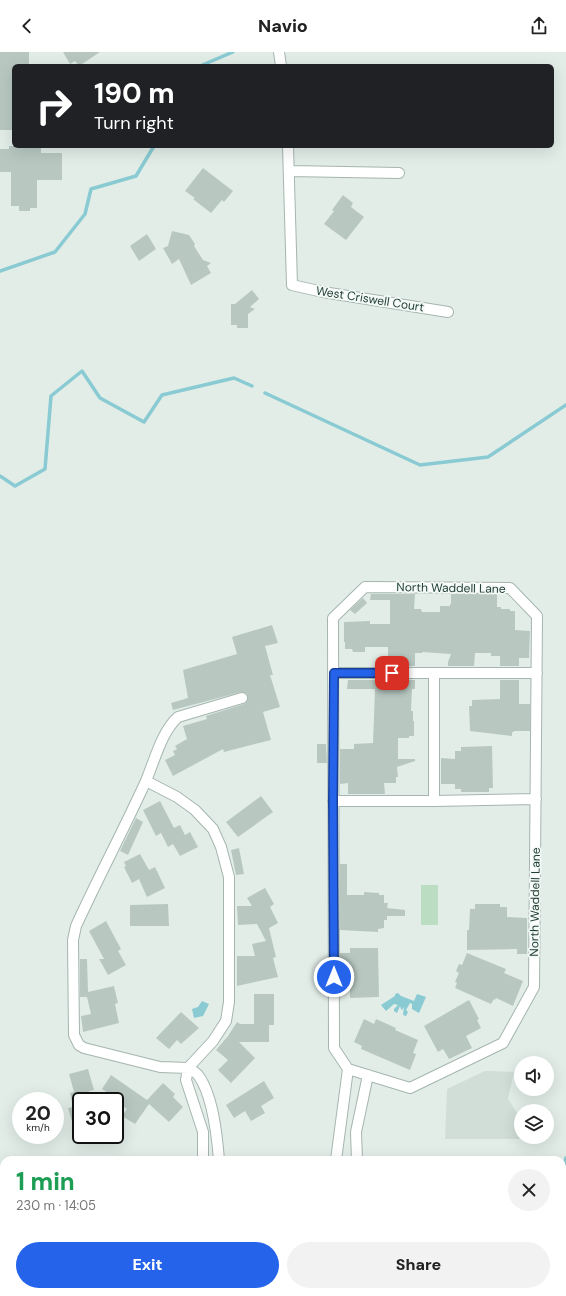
<!DOCTYPE html>
<meta charset="utf-8">
<style>
body{margin:0;font-family:"DM Sans",sans-serif;background:#f2f2f2;color:#222;height:100vh;display:flex;flex-direction:column;font-size:15px;white-space:nowrap}
*{box-sizing:border-box;margin:0}
p{font-size:13px;color:#767676}
.icon{flex:none;width:22px;height:22px;fill:none;stroke:currentColor;stroke-width:2;stroke-linecap:round;stroke-linejoin:round}
.map{position:relative;flex:1;overflow:hidden}
.details{position:absolute;left:0px;top:1104px;width:566px;height:140px;display:flex;flex-direction:column;background:#fff;border-radius:12px 12px 0 0;box-shadow:0 4px 16px #0002}
.details>*{flex:none}
.guide{position:absolute;left:12px;top:12px;width:542px;height:84px;border-radius:6px;box-shadow:0 4px 16px #0002;background:#202124;color:#fff;overflow:hidden}
.fabs{position:absolute;left:514px;top:1004px;display:grid;gap:8px}
.fabs a{display:grid;place-items:center;width:40px;height:40px;border-radius:50%;background:#fff;box-shadow:0 4px 16px #0002;font-size:20px}
.speed{position:absolute;left:12px;top:1040px;display:flex;gap:8px;font-size:20px;font-weight:700;text-align:center}
.speed>*{display:grid;place-content:center;width:52px;height:52px;border-radius:50%;background:#fff;box-shadow:0 4px 16px #0002;line-height:1}
.speed small{font-size:10px;font-weight:400}
.speed .limit{border:2px solid #111;border-radius:6px;background:#fff;color:#111}
.pin{position:absolute;display:grid;place-items:center;width:34px;height:34px;color:#fff;margin:-17px;border-radius:8px;box-shadow:0 2px 6px #0006}
.me{position:absolute;width:44px;margin:-22px;rotate:0deg;stroke-linejoin:round;filter:drop-shadow(0 0 3px #0008)}
.turn{display:flex;align-items:center;gap:14px;height:84px;padding:0 16px;font-size:18px}
.turn .icon{width:52px;height:52px;stroke-width:2.5}
.turn b{display:block;font-size:28px;line-height:34px}
.round{display:grid;place-items:center;flex:none;width:42px;height:42px;border-radius:21px;background:#f2f2f2}
.overview{display:flex;align-items:center;justify-content:space-between;height:68px;padding:0 16px}
h1{font-size:24px;font-weight:800;line-height:30px;color:#1e9e55}
.button{display:flex;gap:8px;margin-top:auto;padding:8px 16px}
.button a{flex:1;height:46px;border-radius:24px;background:#2563eb;color:#fff;font-size:16px;font-weight:800;line-height:46px;text-align:center}
.button a+a{background:#f2f2f2;color:#222}
header{display:flex;justify-content:space-between;align-items:center;height:52px;padding:0 16px;background:#fff;font-size:18px;font-weight:800}
.map>svg:first-child{display:block}
.built{fill:#d1ddd7}
.green{fill:#bbdec3}
.water{fill:#89cad3}
.lines{fill:none;stroke-linecap:round;stroke-linejoin:round}
.stream{stroke:#89cad3;stroke-width:3.5}
.building{fill:#b8c8c1}
.street-casing{stroke:#a5b5af;stroke-width:12}
.secondary-casing{stroke:#a0b9b0;stroke-width:14}
.street{stroke:#fff;stroke-width:10}
.secondary{stroke:#fff;stroke-width:12}
.route-casing{stroke:#184099;stroke-width:10}
.route{stroke:#2563eb;stroke-width:7}
.labels{text-anchor:middle;dominant-baseline:central;stroke-width:3.5;stroke-linejoin:round;paint-order:stroke}
.street-label{font-size:12px;fill:#223f36;stroke:#f3f9f6}
</style>
<header><svg class="icon" aria-label="back" viewBox="0 0 24 24"><path d="M15 5l-7 7 7 7"/></svg>Navio<svg class="icon" aria-label="share" viewBox="0 0 24 24"><path d="M12 15V3M7 8l5-5 5 5M5 13v7h14v-7"/></svg></header>
<div class="map">
<svg width="566" height="1244" viewBox="0 0 566 1244">
<rect width="100%" height="100%" fill="#e2ede8"/>
<!-- built -->
<path class="built" d="M485,1019L514,1020L508,1047L521,1067V1085H532L533,1087H445L447,1037Z"/>
<!-- green -->
<path class="green" d="M421,833H438V873H421Z"/>
<!-- water -->
<path class="water" d="M398,941L401,944L414,949L417,942L426,945L419,961L412,957V952L410,951L406,958L408,960L406,964L403,963L404,955L402,958L401,957L400,954L397,961L394,959V957L398,953L394,952L386,959L381,953L395,944V942Z
M202,949L209,952L203,964L194,966L192,957L198,955Z"/>
<g class="lines">
<!-- stream -->
<path class="stream" d="M200,14L233,0
M0,219L55,200L85,162L91,137L136,124L154,94
M265,341L420,413L488,405L566,353
M0,424L15,434L45,417L51,344L82,319L100,346L144,370L162,343L234,326L252,334
M562,1122L566,1106
M562,1189L566,1242
M508,1244L511,1240"/>
</g>
<!-- building -->
<path class="building" d="M0,0H29V14H14V78H0Z
M63,0H100L79,14L75,9L70,12Z
M9,94H41V101H62V128H37V156H30V159H19V154H11V120H0V97H9Z
M203,116L233,139L224,150L222,148L211,161L193,147L195,146L185,139Z
M343,143L353,151L351,155L364,165L346,188L324,172L334,159L332,158Z
M172,179L189,183L195,192L194,194L203,208L211,211L207,214L211,221L191,233L179,207L172,212L163,196L168,194Z
M147,182L156,197L139,209L130,194Z
M252,238L259,247L250,255L255,257L248,262V276H237V273H231V252H235Z
M371,542H415L414,557H421L422,560H440V554H450V552H451V542H497V555H501V557H510V559H515V578L530,579L529,606H519V614H500V604H491V601H475L474,614H448V610L451,602L422,600V601H415V614H388V595H365V600H353L352,597H345V590H344V570L370,569V572H390V548H370Z
M363,546L367,551L355,562L350,558Z
M272,573L278,591L265,594L273,623H270L280,655L263,660L271,688L224,700L223,697L173,724L165,708L175,703L173,699L177,697L175,694L187,687L183,674L207,667L206,664L244,652L248,647L247,642L241,640L173,658L171,651L188,646L183,618L237,602L232,585Z
M348,628H415V637H412L411,659H413V669H414V684H409V686H398V707H415V709L397,715L398,725H396V731H384L385,742H348V731L340,732V697H354V692L373,691L375,637H347Z
M500,628H519V652H530V679H514V680H512V684L470,679L469,654H472V648L500,647Z
M317,692H326L327,711H317Z
M492,694L493,736H489V740H461V737H455V732H441V706L455,707V699H461V695Z
M261,744L273,760L238,785L226,770Z
M160,749L174,776L180,773L185,783L190,780L198,795L180,804L173,792L168,795L161,781L156,784L143,758Z
M136,766L143,770L128,803L120,799Z
M239,796L244,822L236,823L231,798Z
M140,802L149,818L155,815L165,836L147,845L139,827L132,831L124,815L126,814L124,810Z
M340,812H347V843H364V840L379,841V843H384V851H388L387,856L405,858V864H387V868H384V876L378,877V880L340,878Z
M265,836L274,852L270,855L278,871L269,876L276,905L273,906L278,925L237,934V904H255L252,892L266,889L257,872L238,873L237,854H252L247,846Z
M168,852L169,874H130V853Z
M475,852H500V855H507V865L527,866V902H517V897L467,898V878H469L470,857H475Z
M106,869L121,897L118,899L126,913L108,923L99,907H104L89,879Z
M350,896H378L379,945L350,946V937H340V901H350Z
M467,901L506,917L504,921L523,929L513,954L496,946L495,948L494,947L491,952L455,936L457,931L455,930L459,921L456,919L459,912L462,913Z
M80,907H87L88,940L114,934L118,951L115,952L119,971L83,980L81,964L91,962L87,945H80Z
M254,942H274V973H269V990H239L255,1006L231,1031L218,1018L228,1008L216,998L228,984L237,970L240,972H254Z
M469,948L479,967L477,968L481,976L466,984L472,996L449,1007L443,997L438,1000L424,974Z
M181,960L199,976L181,992L177,988L169,997L156,986Z
M364,967L374,972L376,967L396,976L395,978L418,988L413,1001L416,1002L410,1018L361,997L362,994L354,990Z
M88,1017L94,1038L89,1039L92,1049H81V1072L78,1073V1071L73,1073L68,1056L73,1055L70,1041L74,1040L69,1022Z
M111,1023L147,1048L163,1031L175,1042L173,1045L183,1055L169,1070L149,1052L135,1072L122,1064L127,1057L114,1049L116,1046L102,1037Z
M264,1029L274,1046L261,1054L265,1061L251,1069L245,1059L234,1066L226,1053Z"/>
<g class="lines">
<!-- street casing -->
<g class="street-casing">
<path id="street" d="M279,0L281,14
M288,94L292,233L323,240L448,260
M290,119L399,121
M365,535L510,536L537,564L534,935L503,991L410,1036L348,1017L334,996L333,566Z
M334,621H537
M146,729L177,745L195,758L213,777L221,795L229,825V950L226,969L213,989L188,1016L160,1015L84,996L79,993L74,983L73,888L76,874C98,826 123,779 145,731C154,711 161,680 178,665L242,646
M333,749H434V621
M434,749L536,747
M203,1108V1080L186,1028L188,1016C191,1018 196,1020 198,1023C213,1043 217,1083 219,1108
M336,1108L348,1017
M357,1108L356,1080L368,1023
M64,1244L66,1240
M77,1244L79,1240"/>
</g>
<!-- secondary casing -->
<g class="secondary-casing">
<path id="secondary" d="M0,1123H4
M562,1128H566"/>
</g>
<!-- street -->
<use href="#street" class="street"/>
<!-- secondary -->
<use href="#secondary" class="secondary"/>
</g>
<g class="lines">
<!-- route casing -->
<g class="route-casing">
<path id="route" d="M334,925L333,748L334,621H392"/>
</g>
<!-- route -->
<use href="#route" class="route"/>
</g>
<g class="labels">
<!-- street labels -->
<g class="street-label">
<text transform="translate(370 247) rotate(9)">West Criswell Court</text>
<text transform="translate(451 536) rotate(1)">North Waddell Lane</text>
<text transform="translate(535 850) rotate(-89)">North Waddell Lane</text>
</g>
</g>
</svg>
<div class="fabs">
<a><svg class="icon" aria-label="sound" viewBox="0 0 24 24"><path d="M4 9h4l5-4v14l-5-4H4zM17 9q2 3 0 6"/></svg></a>
<a><svg class="icon" aria-label="layers" viewBox="0 0 24 24"><path d="M12 4l9 5-9 5-9-5zM3 14l9 5 9-5"/></svg></a>
</div>
<div class="speed"><div>20<small>km/h</small></div><div class="limit">30</div></div>
<div class="pin" style="left:392px;top:621px;background:#d93025"><svg class="icon" aria-label="arrive" viewBox="0 0 24 24"><path d="M6 21V4h12l-3 4 3 4H6"/></svg></div>
<svg class="me" style="left:334px;top:925px" viewBox="-20 -20 40 40"><circle r="17" fill="#2563eb" stroke="#fff" stroke-width="3"/><path d="M0-11L8 9 0 5-8 9z" fill="#fff"/></svg>
<div class="guide">
<div class="turn"><svg class="icon" aria-label="right" viewBox="0 0 24 24"><path d="M7 20v-9h11M14 6l5 5-5 5"/></svg><div><b>190 m</b>Turn right</div></div>
</div>
<section class="details">
<div class="overview"><div><h1>1 min</h1><p>230 m · 14:05</p></div><a class="round"><svg class="icon" aria-label="close" viewBox="0 0 24 24"><path d="M6 6l12 12M18 6L6 18"/></svg></a></div>
<div class="button"><a>Exit</a><a>Share</a></div>
</section>
</div>
